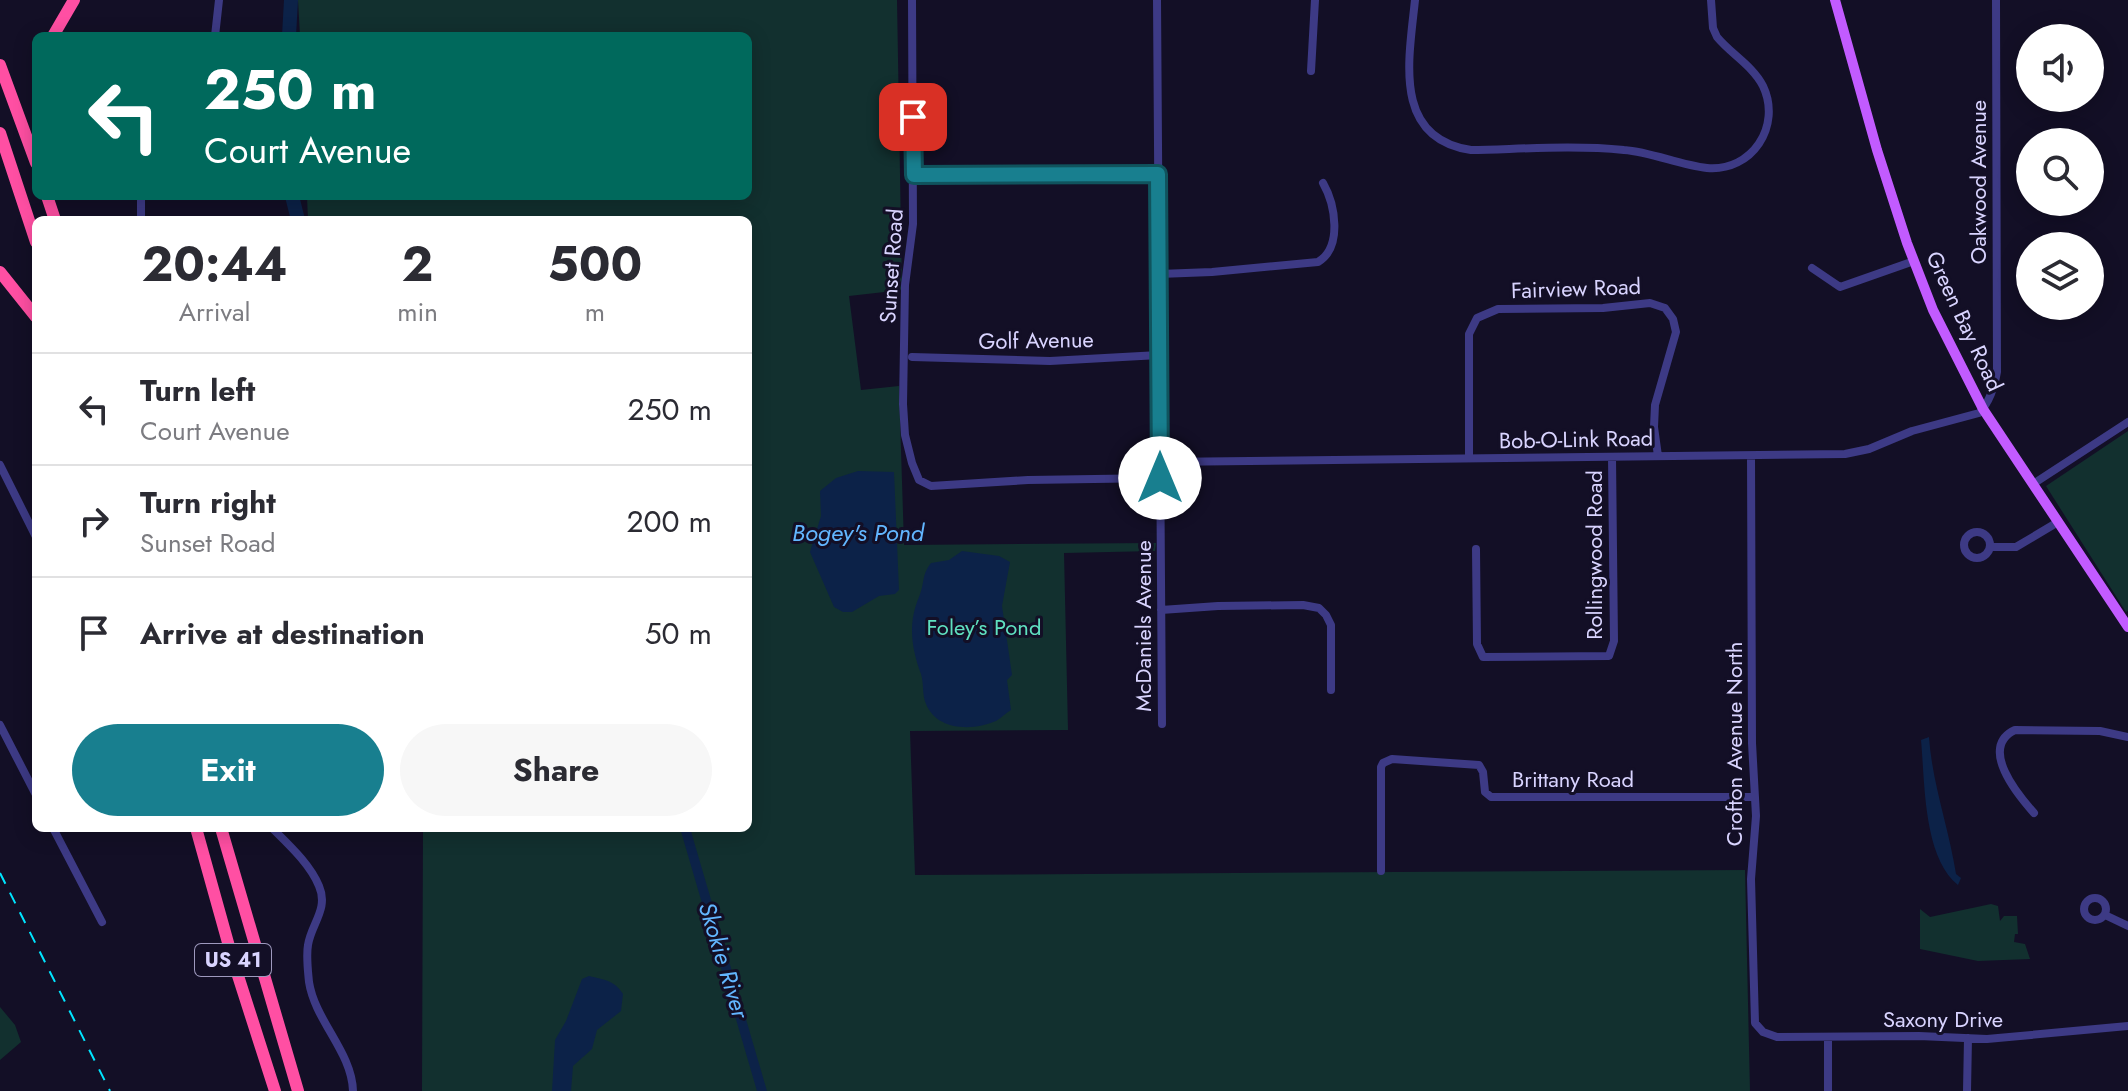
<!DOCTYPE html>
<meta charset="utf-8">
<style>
body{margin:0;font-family:Jost,sans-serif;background:#f7f7f7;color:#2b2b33;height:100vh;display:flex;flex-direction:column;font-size:30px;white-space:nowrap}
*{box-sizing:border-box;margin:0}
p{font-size:26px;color:#7c7c81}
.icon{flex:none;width:44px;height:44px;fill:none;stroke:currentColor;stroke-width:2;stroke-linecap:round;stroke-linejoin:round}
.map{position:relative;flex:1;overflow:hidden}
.details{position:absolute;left:32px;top:216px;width:720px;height:616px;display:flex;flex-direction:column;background:#fff;border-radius:12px;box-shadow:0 4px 20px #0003}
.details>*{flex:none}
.guide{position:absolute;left:32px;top:32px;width:720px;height:168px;border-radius:12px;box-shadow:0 4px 20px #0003;background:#00695c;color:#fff;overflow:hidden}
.fabs{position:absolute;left:2016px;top:24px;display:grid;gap:16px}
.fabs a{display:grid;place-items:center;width:88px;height:88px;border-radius:50%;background:#fff;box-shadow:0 4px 20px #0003;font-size:40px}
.pin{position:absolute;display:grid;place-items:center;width:68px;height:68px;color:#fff;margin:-34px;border-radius:16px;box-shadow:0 4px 12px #0006}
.me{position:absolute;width:88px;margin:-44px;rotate:0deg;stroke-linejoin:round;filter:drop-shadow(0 0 6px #0008)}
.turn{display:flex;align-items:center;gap:28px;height:168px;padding:0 40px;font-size:36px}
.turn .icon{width:104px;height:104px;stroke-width:2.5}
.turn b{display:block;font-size:56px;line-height:68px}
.eta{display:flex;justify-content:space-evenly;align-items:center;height:136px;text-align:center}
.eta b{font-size:48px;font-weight:700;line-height:56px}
.button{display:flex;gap:16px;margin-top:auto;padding:16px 40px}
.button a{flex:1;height:92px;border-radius:48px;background:#187f8f;color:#fff;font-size:32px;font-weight:700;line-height:92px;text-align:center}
.button a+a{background:#f7f7f7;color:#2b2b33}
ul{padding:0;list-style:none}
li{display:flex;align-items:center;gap:24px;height:112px;padding:0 40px;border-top:2px solid #e1e1e2}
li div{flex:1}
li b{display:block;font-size:30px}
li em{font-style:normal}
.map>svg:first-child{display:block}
.green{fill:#12302f}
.water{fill:#0c2248}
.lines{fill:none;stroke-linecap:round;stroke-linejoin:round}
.river{stroke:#0c2248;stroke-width:14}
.minor{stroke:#3d3a85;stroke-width:8}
.major{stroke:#c25bff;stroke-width:10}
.highway{stroke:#ff4fa3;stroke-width:12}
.rail{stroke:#00e5ff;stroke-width:2;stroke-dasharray:12 10;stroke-linecap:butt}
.route-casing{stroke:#10535d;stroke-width:20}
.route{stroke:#187f8f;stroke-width:14}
.labels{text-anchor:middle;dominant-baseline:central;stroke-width:6;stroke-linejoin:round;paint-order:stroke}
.shield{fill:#130f26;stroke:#9e99be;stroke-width:2}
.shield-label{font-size:20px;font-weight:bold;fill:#d9d4ff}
.street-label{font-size:22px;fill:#d9d4ff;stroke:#130f26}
.park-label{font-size:22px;fill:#5fe0c0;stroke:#130f26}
.water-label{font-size:24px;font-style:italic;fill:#62b6ff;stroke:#130f26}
</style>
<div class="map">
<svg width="2128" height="1091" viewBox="0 0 2128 1091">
<rect width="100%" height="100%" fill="#130f26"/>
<!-- green -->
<path class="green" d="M298,0H897L902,290L849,296L861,390L899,386L904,545L1156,543L1155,551L1064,553L1068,730L910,731L915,875L1745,870L1750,1091H422L423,828H748V220H308L307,196H748V36H300Z
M2128,431V611L2126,612L2046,486Z
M1991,904L1998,906L2000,921L2004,916H2017L2018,934H2015L2014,942L2025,944L2030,959L1978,961L1920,949V909L1930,917Z
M0,1007L15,1025L21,1042L0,1060Z"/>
<!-- water -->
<path class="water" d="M858,471L894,472L899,590L895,594L879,596L852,612H843L834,607L810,552L821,516L820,491L836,478Z
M962,551L999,556L1010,562L1002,606L1012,675L1007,680L1011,710C1006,713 1001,718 996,721C973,731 937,731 926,704C922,695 924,684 921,674C911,647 908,623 919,597C925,583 921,576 931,563L949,560Z
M1929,737C1932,783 1949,828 1956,874L1961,878L1958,885C1923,857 1925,782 1921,740Z
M680,828H690L767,1091H757Z
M589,976C605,980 614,980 623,994L621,1011L597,1030L592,1049L573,1066L571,1091H552L555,1040L566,1021L582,979Z"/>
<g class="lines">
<!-- river -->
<path class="river" d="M289,36L291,0
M292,196L298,220"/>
<!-- minor -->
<path class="minor" d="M912,0L913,224L905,285L903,404L905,435L912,463L919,480L931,486L1028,480L1160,478
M1157,0L1162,724
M1415,0C1409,59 1392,138 1471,150C1522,149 1574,145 1624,150C1652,152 1679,165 1707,168C1752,172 1782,126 1763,86C1753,66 1731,54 1717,37L1713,28L1711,0
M215,36L219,0
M1311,71L1315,0
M914,175L1158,174
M141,220V196
M1812,268L1840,287L1914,261
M1159,274L1212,272L1318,262C1343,247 1335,204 1323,183
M912,357L1050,361L1159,355
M1751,456L1752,743L1756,816L1751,879L1755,1023L1763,1032L1777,1037L1919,1036L1987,1039L2128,1026
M1469,458V334L1477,318L1498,309L1603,308L1650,303L1665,308L1673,319L1676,332L1655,405L1654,427L1658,456
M1160,462L1845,454L1869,449L1912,431L1979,413C1989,403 1995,386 1997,372L1996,0
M0,465L36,537
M2033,484L2128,422
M1964 545a13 13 0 1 1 26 0a13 13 0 1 1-26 0Z
M1991,547H2016L2058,522
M1476,549L1477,644L1483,657L1609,656L1614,641L1612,457
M1161,610L1218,606L1303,605L1319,608L1326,615L1331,625V690
M0,725L36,795
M2034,813C2018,795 1978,747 2015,730L2100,731L2128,737
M53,828L102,922
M272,828C289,845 310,864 319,886C329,909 311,924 308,945C306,956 308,971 309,982C315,1021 352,1052 353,1091
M1381,871V767L1383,763L1392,759L1479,765L1483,772L1485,792L1491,797H1754
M2084 909a11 11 0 1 1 22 0a11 11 0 1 1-22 0Z
M2105,915L2128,926
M1828,1037V1091
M1967,1091L1968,1038"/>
<!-- major -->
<path class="major" d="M1835,0L1877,150L1907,243L1933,310L1983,409L2128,627"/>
<!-- highway -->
<path class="highway" d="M53,36L74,0
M0,65L36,163
M0,133L36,242
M47,196L55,220
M0,272L36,317
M196,828L232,957L275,1091
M221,828L298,1091"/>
<!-- rail -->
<path class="rail" d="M0,873L110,1091"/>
</g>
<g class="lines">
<!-- route casing -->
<g class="route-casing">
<path id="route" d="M913,117L914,175L1158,174L1160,478"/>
</g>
<!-- route -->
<use href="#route" class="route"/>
</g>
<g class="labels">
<!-- shield labels -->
<rect class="shield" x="195" y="944" width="76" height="32" rx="6"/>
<g class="shield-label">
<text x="233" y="960">US 41</text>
</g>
<!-- street labels -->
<g class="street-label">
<text transform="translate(1978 182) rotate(-90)">Oakwood Avenue</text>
<text transform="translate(891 266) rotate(-86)">Sunset Road</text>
<text transform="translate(1576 288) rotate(-2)">Fairview Road</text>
<text transform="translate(1965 321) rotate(65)">Green Bay Road</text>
<text transform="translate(1036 340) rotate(-1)">Golf Avenue</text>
<text transform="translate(1576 439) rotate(-1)">Bob-O-Link Road</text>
<text transform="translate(1594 555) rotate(-90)">Rollingwood Road</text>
<text transform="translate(1143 626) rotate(-90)">McDaniels Avenue</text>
<text transform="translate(1734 744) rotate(-90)">Crofton Avenue North</text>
<text x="1573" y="779">Brittany Road</text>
<text x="1943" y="1019">Saxony Drive</text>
</g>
<!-- park labels -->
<g class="park-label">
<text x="984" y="627">Foley’s Pond</text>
</g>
<!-- water labels -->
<g class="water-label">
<text x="858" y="532">Bogey's Pond</text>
<text transform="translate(724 960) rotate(73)">Skokie River</text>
</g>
</g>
</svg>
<div class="fabs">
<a><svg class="icon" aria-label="sound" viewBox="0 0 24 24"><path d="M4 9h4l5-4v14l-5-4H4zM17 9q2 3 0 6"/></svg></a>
<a><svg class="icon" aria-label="search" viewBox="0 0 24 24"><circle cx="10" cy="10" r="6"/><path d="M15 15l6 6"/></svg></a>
<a><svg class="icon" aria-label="layers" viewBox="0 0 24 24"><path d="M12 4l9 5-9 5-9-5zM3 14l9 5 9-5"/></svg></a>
</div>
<div class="pin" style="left:913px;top:117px;background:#d93025"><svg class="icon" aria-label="arrive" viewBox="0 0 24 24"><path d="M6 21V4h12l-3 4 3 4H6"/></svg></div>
<svg class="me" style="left:1160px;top:478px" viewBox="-20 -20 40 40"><circle r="19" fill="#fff"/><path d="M0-13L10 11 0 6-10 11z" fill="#187f8f"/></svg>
<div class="guide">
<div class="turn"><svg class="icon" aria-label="left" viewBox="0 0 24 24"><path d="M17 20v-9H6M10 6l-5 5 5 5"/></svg><div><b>250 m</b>Court Avenue</div></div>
</div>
<section class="details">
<div class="eta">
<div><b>20:44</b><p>Arrival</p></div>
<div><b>2</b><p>min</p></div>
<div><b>500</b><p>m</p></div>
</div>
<ul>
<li><svg class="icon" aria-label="left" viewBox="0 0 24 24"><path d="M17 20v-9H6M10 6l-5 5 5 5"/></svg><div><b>Turn left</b><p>Court Avenue</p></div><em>250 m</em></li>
<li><svg class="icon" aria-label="right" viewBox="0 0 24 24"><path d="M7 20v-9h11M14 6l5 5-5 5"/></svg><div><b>Turn right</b><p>Sunset Road</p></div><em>200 m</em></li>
<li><svg class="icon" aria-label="arrive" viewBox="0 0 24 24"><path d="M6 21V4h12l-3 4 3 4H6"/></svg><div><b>Arrive at destination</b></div><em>50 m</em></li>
</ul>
<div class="button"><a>Exit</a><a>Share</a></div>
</section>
</div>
